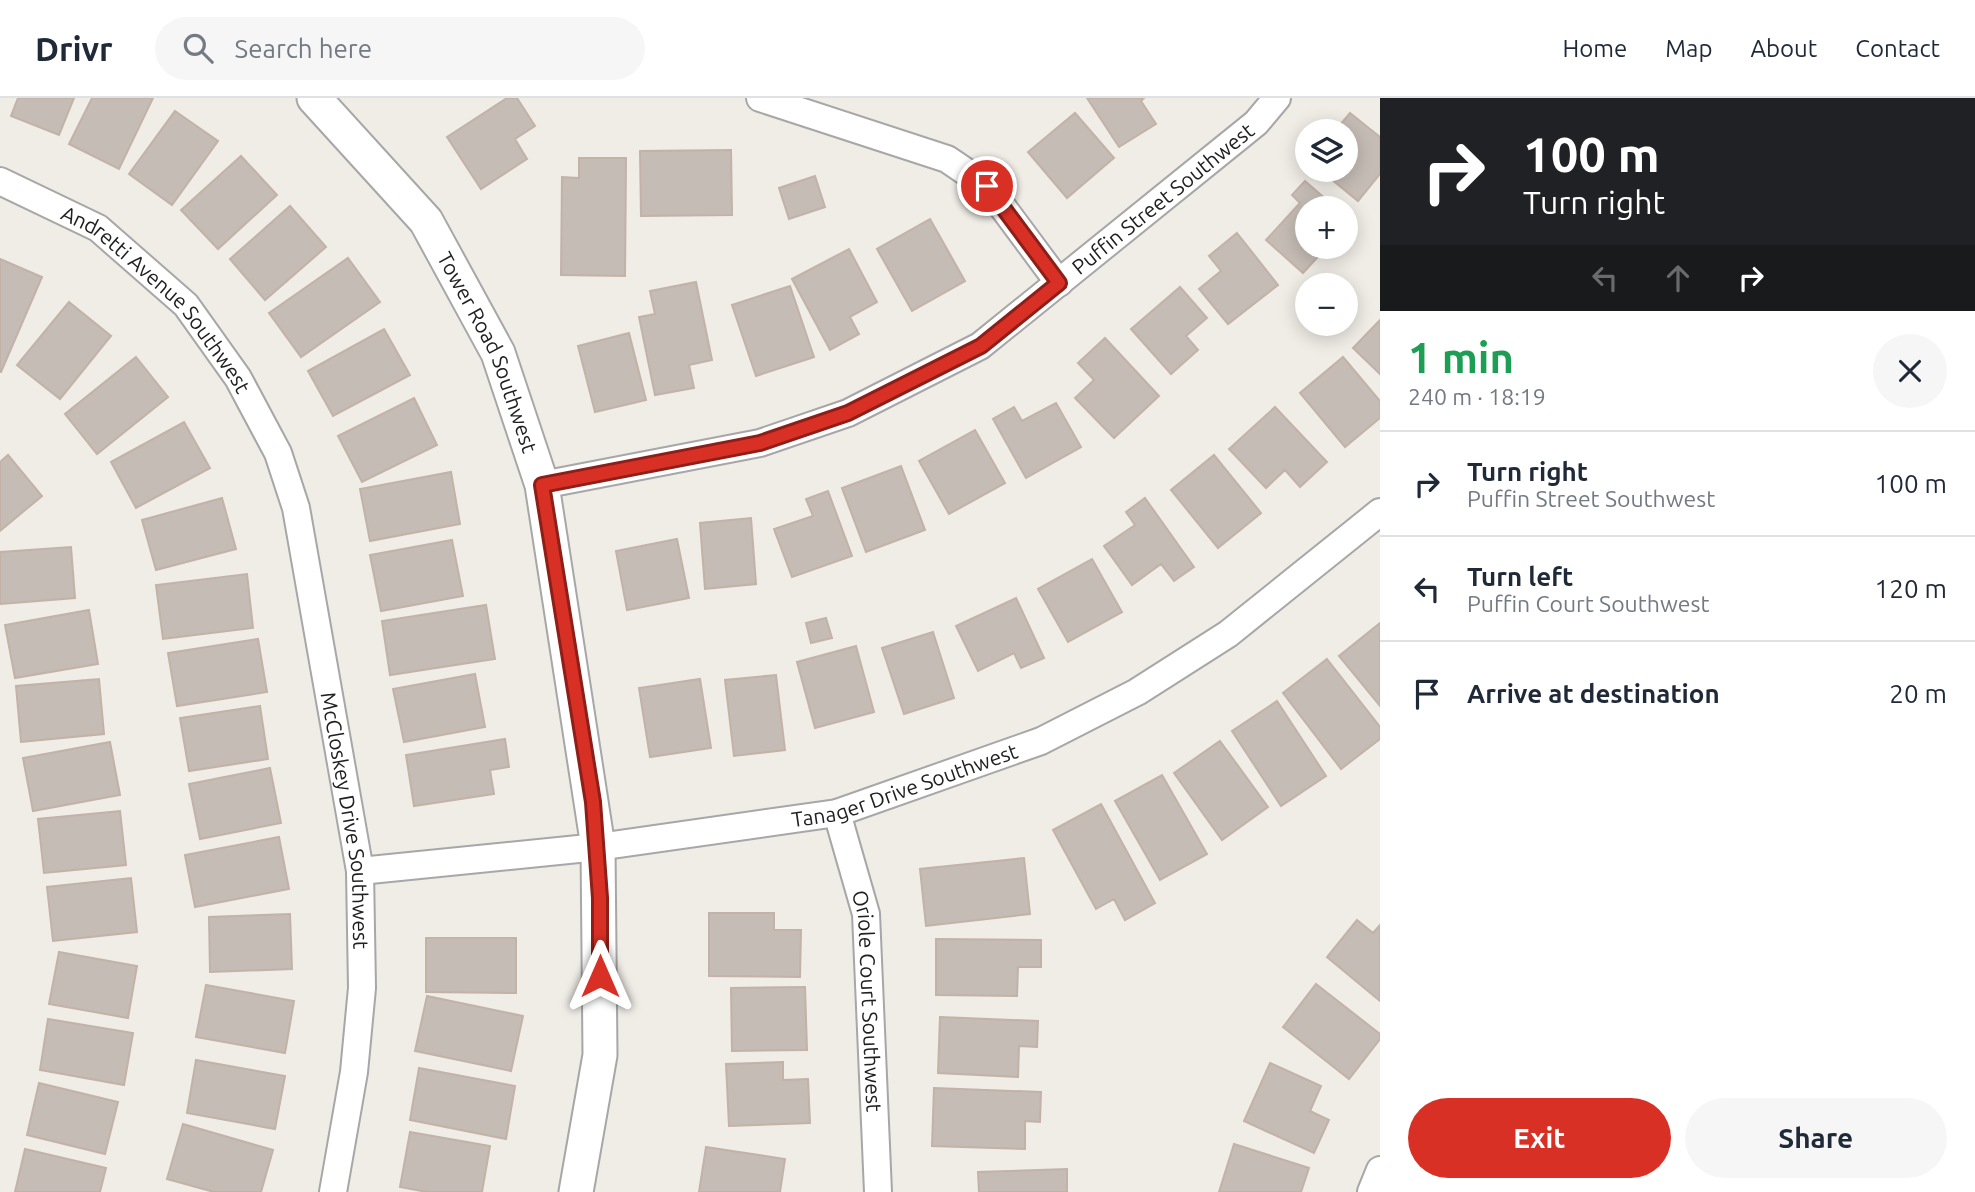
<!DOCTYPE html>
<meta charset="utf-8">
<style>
body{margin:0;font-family:Ubuntu,sans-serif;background:#f6f6f7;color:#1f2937;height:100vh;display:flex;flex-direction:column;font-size:26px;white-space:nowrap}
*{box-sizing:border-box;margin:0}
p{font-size:23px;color:#747a83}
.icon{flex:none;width:38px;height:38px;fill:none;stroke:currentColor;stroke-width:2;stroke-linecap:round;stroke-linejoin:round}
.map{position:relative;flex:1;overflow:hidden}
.details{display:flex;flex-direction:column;background:#fff;width:595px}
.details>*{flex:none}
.top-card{background:#202124;color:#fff;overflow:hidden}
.controls{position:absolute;left:1295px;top:21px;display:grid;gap:14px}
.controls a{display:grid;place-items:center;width:63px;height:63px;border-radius:50%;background:#fff;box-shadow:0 4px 18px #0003;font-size:35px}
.pin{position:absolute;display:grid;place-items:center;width:60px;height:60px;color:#fff;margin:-30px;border:4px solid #fff;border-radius:50%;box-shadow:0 2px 7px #0007}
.me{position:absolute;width:77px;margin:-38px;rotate:0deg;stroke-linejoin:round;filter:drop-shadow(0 0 5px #0008)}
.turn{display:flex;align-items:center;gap:24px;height:147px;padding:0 28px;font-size:32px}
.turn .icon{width:91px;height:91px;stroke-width:2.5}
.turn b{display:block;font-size:49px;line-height:60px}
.lanes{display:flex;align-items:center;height:66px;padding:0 28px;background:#0003;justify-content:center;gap:35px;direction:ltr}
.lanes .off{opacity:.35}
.round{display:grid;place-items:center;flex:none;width:74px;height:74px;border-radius:37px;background:#f6f6f7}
.overview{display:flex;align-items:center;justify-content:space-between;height:119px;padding:0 28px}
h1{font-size:42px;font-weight:700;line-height:52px;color:#1e9e55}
.action{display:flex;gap:14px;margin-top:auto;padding:14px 28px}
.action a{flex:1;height:80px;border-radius:42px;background:#d93025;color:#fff;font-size:28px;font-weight:700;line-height:80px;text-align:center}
.action a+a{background:#f6f6f7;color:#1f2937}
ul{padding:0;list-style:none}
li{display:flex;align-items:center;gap:21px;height:105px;padding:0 28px;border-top:2px solid #e0e1e3}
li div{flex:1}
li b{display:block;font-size:26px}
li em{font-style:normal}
header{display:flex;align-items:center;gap:42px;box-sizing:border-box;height:98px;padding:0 35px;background:#fff;border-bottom:2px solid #e0e1e3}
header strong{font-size:33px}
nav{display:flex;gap:38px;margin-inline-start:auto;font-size:24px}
.search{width:490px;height:63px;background:#f6f6f7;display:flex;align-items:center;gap:18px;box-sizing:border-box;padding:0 24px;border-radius:38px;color:#747a83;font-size:26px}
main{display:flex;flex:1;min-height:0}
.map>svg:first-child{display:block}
.building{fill:#c5bcb5;stroke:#c2b2a8;stroke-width:2}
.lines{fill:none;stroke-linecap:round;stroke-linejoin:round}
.minor-casing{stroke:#a7a7a7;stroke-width:30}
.tertiary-casing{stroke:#a7a7a7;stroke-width:37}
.minor{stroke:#fff;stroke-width:26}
.tertiary{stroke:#fff;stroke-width:33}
.route-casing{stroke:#8d1f18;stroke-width:18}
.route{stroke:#d93025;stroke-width:12}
.labels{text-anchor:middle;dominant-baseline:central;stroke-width:5;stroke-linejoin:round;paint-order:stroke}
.street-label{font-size:21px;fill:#202020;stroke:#fff}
</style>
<header>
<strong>Drivr</strong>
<div class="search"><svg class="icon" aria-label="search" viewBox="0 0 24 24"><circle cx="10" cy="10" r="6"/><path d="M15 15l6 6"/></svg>Search here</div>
<nav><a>Home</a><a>Map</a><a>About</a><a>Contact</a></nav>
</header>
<main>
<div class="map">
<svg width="1380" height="1094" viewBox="0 0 1380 1094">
<rect width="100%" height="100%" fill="#f0ece6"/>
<!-- building -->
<path class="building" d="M18,0H74L59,37L11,18Z
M92,0H153L119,71L69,46Z
M507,0H517L535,28L515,41L527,61L481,91L447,39Z
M1087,0H1144L1141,3L1156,26L1119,49Z
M175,13L218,43L172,107L129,76Z
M1075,15L1114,60L1067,100L1028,54Z
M1350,15L1380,39V76L1358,103L1320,72H1346V33H1335Z
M731,52L732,117L641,118L640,53Z
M241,58L277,97L218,151L181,112Z
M579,60H626L625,178L561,177L562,79L579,80Z
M815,78L825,109L789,121L779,90Z
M1305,83L1336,110H1307V149H1327L1303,175L1266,142L1300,105L1292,97Z
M290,108L326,149L265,202L230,161Z
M930,121L965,183L912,213L877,151Z
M1237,135L1278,187L1228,226L1199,191L1221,173L1209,158Z
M849,151L877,204L850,219L859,236L830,252L792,181Z
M348,160L380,204L301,259L269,215Z
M0,161L42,179L1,274H0Z
M696,184L712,262L689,267L694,290L655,297L639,219L655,216L650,193Z
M790,188L814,259L756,278L732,207Z
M1180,189L1207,220L1186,238L1198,252L1171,276L1131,231Z
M69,204L111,238L60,301L17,267Z
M1380,222V276L1353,250Z
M384,231L410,277L333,318L308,273Z
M629,235L646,302L595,314L578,248Z
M1105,240L1159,298L1114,340L1075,300L1094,282L1078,265Z
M136,259L168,299L97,356L65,316Z
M1343,259L1380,303V320L1345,349L1300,295Z
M414,300L437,347L362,384L338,338Z
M1056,305L1081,349L1026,380L993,321L1014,309L1022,323Z
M1275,309L1327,364L1300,389L1285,372L1266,390L1229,351Z
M184,324L210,370L136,410L111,364Z
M975,332L1005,385L949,416L919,363Z
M8,357L42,398L0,433V364Z
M1214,357L1261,415L1218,450L1171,392Z
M901,368L925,432L866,454L842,390Z
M451,374L460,426L370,443L360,391Z
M828,393L852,458L792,479L774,431L813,418L806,401Z
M222,400L236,451L156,472L142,422Z
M1145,400L1194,469L1174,483L1161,466L1132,487L1104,448L1135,427L1126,414Z
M751,420L756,486L705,491L700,425Z
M677,441L689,500L627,512L616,453Z
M452,442L463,498L381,513L370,457Z
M71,449L75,500L0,506V454Z
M1092,461L1122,514L1068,544L1038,491Z
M247,476L253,530L163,541L156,487Z
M1016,500L1044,560L1021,570L1014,555L978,573L956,528Z
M486,507L495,561L390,577L382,523Z
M89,512L98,566L15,580L5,527Z
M826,520L832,540L811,545L806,525Z
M1380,525V608L1339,558Z
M933,534L954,600L904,616L882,550Z
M258,541L267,594L177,608L168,555Z
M856,548L874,614L815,630L797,564Z
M1327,561L1380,629V641L1341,671L1283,595Z
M475,576L485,629L404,644L393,591Z
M776,577L785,652L734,658L725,582Z
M99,581L104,636L21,644L16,588Z
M700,581L711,650L650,659L639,590Z
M1277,603L1326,678L1281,708L1232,633Z
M260,608L268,661L189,673L180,620Z
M505,641L509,669L490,672L494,696L414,708L406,657Z
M1220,643L1268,709L1222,742L1174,675Z
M110,644L120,697L33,713L23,660Z
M270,670L281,725L200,741L189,686Z
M1162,677L1207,756L1160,782L1115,703Z
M1101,706L1155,805L1125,822L1114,801L1096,811L1053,732Z
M120,713L126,767L44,775L38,721Z
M279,739L289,791L195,809L185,757Z
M1024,760L1030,816L926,828L920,771Z
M131,780L137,834L53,843L47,789Z
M709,815H774V832H801L800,879L709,878Z
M290,816L292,871L210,874L209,819Z
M1357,822L1373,835L1380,827V903L1327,859Z
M426,840H516V895L426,894Z
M936,841L1041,842V869H1018L1017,898L936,897Z
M59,854L137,868L128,920L49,906Z
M1316,886L1380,936V941L1349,981L1283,929Z
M206,887L294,903L285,955L196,939Z
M805,889L807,952L732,953L731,890Z
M427,898L523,918L511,973L415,953Z
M940,919L1038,923L1037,949L1019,948L1018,979L938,975Z
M48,921L133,935L124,987L40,972Z
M196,962L285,978L275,1031L187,1015Z
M783,964V982L808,981L810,1025L729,1028L726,966Z
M1270,965L1321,988L1310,1013L1329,1022L1314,1055L1244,1023Z
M419,970L515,988L506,1041L410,1022Z
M39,985L118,1004L105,1056L27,1037Z
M934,990L1041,994L1040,1024L1025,1023V1051L932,1048Z
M183,1026L273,1052L261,1094H214L167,1081Z
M410,1034L490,1048L482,1094H427L400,1089Z
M1234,1046L1309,1070L1301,1094H1219Z
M706,1049L785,1061L780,1094H699Z
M25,1051L106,1070L100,1094H15Z
M1067,1071V1094H979L978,1074Z"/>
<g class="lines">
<!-- minor casing -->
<g class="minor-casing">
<g id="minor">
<path d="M760,0L947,61L987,88L1059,185"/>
<path id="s1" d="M0,83L98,130L186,207L238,280L278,355L296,410L360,773L362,890L354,974L333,1094"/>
<path id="s2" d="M542,387L760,345L848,315L980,248L1256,25L1277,0"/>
<path id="s3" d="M837,715L866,816L878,1094"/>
<path id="s4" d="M360,773L598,749L837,715L1041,643L1137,594L1228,536L1380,414"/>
<path d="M1371,1094L1380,1072"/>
</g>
</g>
<!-- tertiary casing -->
<g class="tertiary-casing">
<g id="tertiary">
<path id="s5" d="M314,0L426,123L498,255L542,387L598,749L600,957L576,1094"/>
</g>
</g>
<!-- minor -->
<use href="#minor" class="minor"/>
<!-- tertiary -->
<use href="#tertiary" class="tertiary"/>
</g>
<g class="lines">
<!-- route casing -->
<g class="route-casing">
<path id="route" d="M600,878V800L593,704L542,387L760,345L848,315L981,248L1059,185L987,88"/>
</g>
<!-- route -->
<use href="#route" class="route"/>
</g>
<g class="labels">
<!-- street labels -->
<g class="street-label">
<text stroke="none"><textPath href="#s2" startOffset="698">Puffin Street Southwest</textPath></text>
<text stroke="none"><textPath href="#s1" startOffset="200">Andretti Avenue Southwest</textPath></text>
<text stroke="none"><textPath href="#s5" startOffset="312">Tower Road Southwest</textPath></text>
<text stroke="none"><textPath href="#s4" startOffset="553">Tanager Drive Southwest</textPath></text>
<text stroke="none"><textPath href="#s1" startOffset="775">McCloskey Drive Southwest</textPath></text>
<text stroke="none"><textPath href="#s3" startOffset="192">Oriole Court Southwest</textPath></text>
</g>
</g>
</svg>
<div class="controls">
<a><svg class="icon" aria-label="layers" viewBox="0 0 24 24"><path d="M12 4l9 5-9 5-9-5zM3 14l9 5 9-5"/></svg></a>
<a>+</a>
<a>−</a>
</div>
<div class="pin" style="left:987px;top:88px;background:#d93025"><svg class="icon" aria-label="arrive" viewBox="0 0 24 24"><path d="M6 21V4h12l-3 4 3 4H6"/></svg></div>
<svg class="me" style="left:600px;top:878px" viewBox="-20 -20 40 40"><path d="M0-17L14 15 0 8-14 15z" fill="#d93025" stroke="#fff" stroke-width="4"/></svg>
</div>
<section class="details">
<div class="top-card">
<div class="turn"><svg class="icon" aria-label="right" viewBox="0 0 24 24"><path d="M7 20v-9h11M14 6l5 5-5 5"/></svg><div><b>100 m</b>Turn right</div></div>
<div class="lanes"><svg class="icon off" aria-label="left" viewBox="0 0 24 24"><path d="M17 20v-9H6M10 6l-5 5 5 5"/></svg><svg class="icon off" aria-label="ahead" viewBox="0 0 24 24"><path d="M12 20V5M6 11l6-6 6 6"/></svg><svg class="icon" aria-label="right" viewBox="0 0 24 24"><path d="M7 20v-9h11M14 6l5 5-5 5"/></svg></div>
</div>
<div class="overview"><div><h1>1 min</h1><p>240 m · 18:19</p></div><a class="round"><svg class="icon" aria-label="close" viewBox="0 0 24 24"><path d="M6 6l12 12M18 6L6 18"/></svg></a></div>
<ul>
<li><svg class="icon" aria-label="right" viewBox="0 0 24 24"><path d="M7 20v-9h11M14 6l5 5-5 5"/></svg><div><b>Turn right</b><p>Puffin Street Southwest</p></div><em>100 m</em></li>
<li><svg class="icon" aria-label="left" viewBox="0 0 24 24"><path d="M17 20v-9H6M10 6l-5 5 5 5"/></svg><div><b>Turn left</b><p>Puffin Court Southwest</p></div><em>120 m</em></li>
<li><svg class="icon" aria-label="arrive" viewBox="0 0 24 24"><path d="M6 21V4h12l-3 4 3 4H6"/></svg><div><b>Arrive at destination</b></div><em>20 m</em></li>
</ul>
<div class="action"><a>Exit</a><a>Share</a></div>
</section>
</main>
